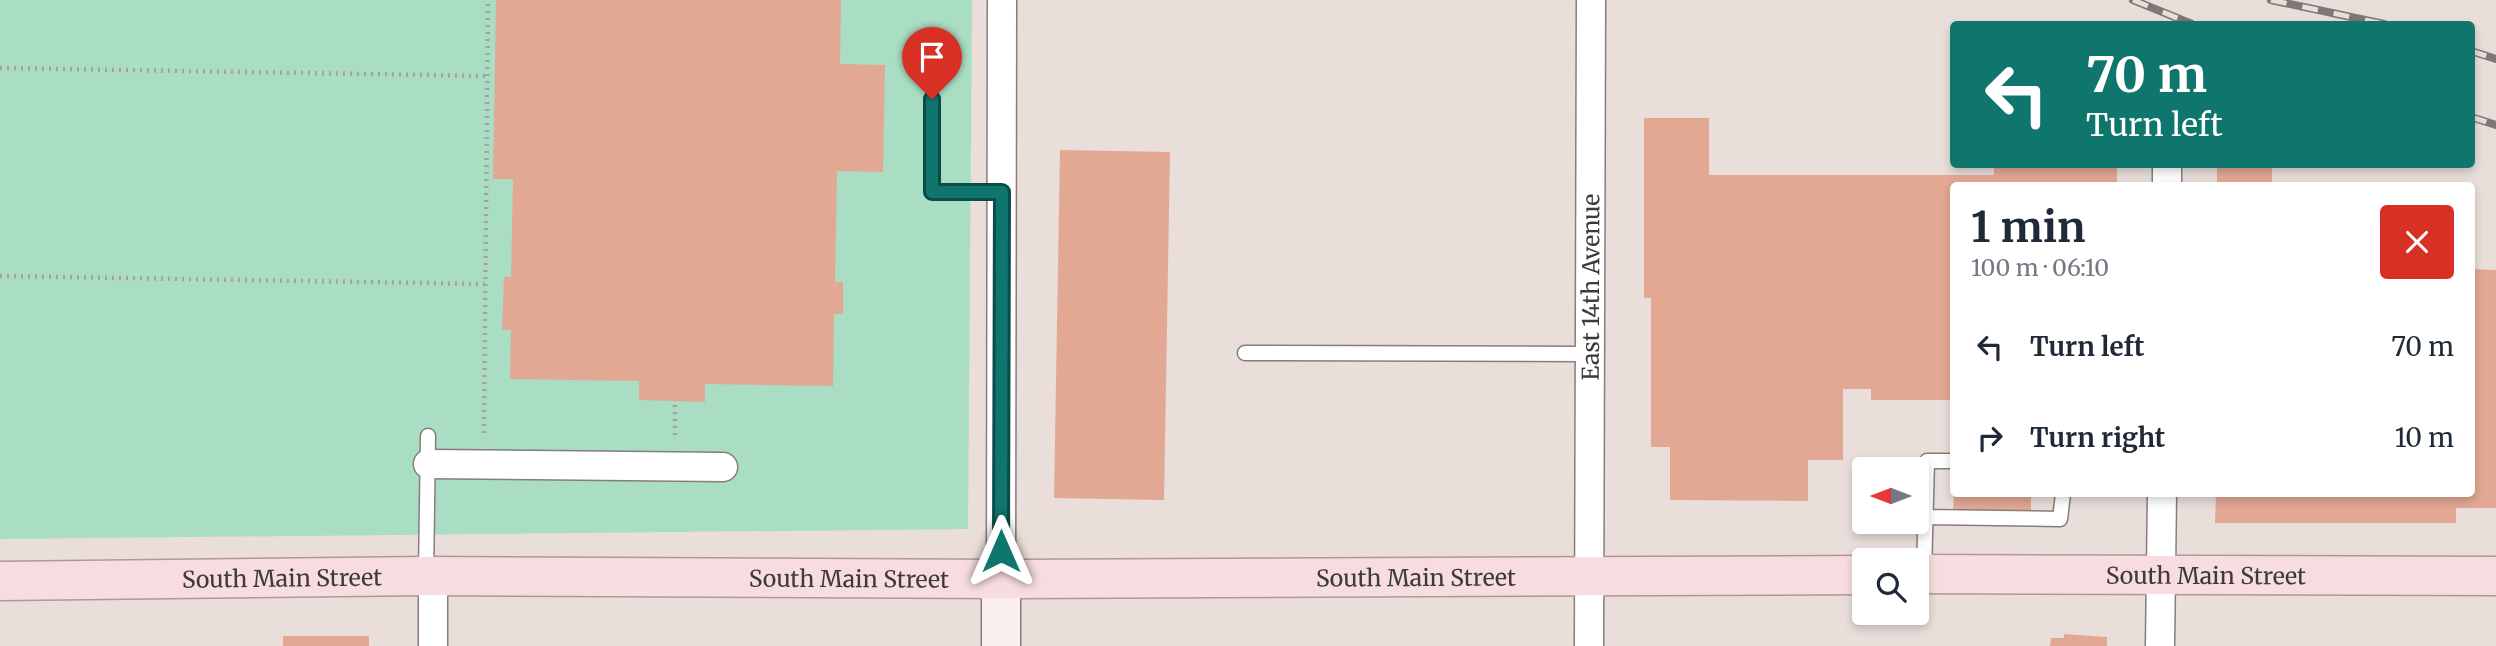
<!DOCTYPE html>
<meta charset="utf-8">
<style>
body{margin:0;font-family:Merriweather,serif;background:#f6f6f7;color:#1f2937;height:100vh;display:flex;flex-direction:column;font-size:26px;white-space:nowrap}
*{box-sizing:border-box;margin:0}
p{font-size:23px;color:#747a83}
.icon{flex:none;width:38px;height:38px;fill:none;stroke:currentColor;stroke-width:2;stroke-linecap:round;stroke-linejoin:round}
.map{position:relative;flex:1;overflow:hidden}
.sheet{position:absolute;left:1950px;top:182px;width:525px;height:315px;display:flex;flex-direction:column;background:#fff;border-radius:7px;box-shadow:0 4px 10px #0003}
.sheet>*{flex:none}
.hud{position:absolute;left:1950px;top:21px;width:525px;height:147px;border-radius:7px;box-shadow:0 4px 10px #0003;background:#0f766e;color:#fff;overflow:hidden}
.needle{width:46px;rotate:270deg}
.buttons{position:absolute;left:1852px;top:457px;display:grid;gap:14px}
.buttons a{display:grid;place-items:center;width:77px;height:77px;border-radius:7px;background:#fff;box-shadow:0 4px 10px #0003;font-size:35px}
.pin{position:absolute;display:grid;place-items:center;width:60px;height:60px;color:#fff;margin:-72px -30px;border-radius:50% 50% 50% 0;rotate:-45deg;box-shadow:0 0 7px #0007}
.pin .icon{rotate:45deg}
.me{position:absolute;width:77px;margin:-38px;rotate:0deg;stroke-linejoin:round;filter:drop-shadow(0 0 5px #0008)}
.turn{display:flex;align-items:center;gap:24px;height:147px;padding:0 21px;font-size:32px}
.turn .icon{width:91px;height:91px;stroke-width:2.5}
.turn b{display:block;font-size:49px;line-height:60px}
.round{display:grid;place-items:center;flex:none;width:74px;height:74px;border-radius:7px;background:#f6f6f7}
.summary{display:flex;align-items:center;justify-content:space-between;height:119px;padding:0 21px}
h1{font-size:42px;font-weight:700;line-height:52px}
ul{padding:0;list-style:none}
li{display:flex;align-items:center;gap:21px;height:91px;padding:0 21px}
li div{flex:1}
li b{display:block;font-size:26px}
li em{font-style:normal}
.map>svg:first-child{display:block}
.green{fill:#a9ddc4}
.building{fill:#e2a893}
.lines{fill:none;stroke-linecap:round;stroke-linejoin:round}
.lane-casing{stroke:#877d79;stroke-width:17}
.street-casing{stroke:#877d79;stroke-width:31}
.secondary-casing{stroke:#877d79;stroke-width:41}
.primary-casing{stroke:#b29698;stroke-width:41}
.path{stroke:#a9a19d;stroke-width:4.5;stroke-dasharray:2 5;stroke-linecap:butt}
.lane{stroke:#fff;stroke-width:14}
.street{stroke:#fff;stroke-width:28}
.secondary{stroke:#fbeeef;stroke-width:38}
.primary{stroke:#f7dde0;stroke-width:38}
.rail-casing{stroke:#7e7774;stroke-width:8}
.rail{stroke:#e9deda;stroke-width:5;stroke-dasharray:16;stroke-linecap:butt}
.route-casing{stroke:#0a4d48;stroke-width:18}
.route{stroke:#0f766e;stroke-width:12}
.labels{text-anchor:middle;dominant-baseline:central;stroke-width:7;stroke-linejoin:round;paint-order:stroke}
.street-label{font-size:23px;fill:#3e3a38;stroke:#e9deda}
</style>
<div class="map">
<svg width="2496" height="646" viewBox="0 0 2496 646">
<rect width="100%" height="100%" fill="#e9deda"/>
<!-- green -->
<path class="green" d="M0,0H972L968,529L0,539Z"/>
<!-- building -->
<path class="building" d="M496,0H841L840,64L885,65L883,172L837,171L835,282H843V314H834L833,386L705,384V402L675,401L639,400V381L510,379L511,330H502L504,277H511L513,179H493Z
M1644,118H1709V175H1994V164H2117V186H1953V400H1871V389H1843V460H1808V501L1670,500V447H1651V298H1644Z
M1060,150L1170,152L1164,500L1054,498Z
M2217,164H2272V186H2217Z
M2471,269L2496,270V508H2456V523H2215L2216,494H2471Z
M1954,494H2031V512L1953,511Z
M2064,634L2107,637V646H2050L2051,638H2064Z
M283,636H369V646H283Z"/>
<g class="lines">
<!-- lane casing -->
<g class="lane-casing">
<path id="lane" d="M932,99V192H1002
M1245,353L1590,354
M1925,517L2060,519L2063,494
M1924,573L1927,461H1953
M426,575L428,436"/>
</g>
<!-- street casing -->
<g class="street-casing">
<g id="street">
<path d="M2167,186V164"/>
<path d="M428,464L723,467"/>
<path d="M1001,579L1002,0"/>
<path d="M433,646V576"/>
<path id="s1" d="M1589,646L1591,0"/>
<path d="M2160,646L2162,494"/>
</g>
</g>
<!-- secondary casing -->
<g class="secondary-casing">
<path id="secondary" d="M1001,579V646"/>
</g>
<!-- primary casing -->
<g class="primary-casing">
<g id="primary">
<path id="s2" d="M1916,574L2496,576"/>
<path id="s3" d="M0,581L426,576L1001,579L1864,575"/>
</g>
</g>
<!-- path -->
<path class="path" d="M0,68L487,76
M0,276L485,284
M484,433L488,0
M675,435V401"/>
<!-- lane -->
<use href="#lane" class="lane"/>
<!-- street -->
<use href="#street" class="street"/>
<!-- secondary -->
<use href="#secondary" class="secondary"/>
<!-- primary -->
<use href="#primary" class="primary"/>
<!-- rail casing -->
<g class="rail-casing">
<path id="rail" d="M2133,0L2192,24
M2271,0L2384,24
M2471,51L2496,59
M2471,117L2496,125"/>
</g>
<!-- rail -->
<use href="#rail" class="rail"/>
</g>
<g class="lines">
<!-- route casing -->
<g class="route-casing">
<path id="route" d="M932,99V192H1002L1001,551"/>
</g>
<!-- route -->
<use href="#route" class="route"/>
</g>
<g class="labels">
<!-- street labels -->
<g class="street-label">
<text stroke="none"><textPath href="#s1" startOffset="359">East 14th Avenue</textPath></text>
<text stroke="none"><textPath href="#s2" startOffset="290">South Main Street</textPath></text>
<text stroke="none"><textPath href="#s3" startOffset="1416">South Main Street</textPath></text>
<text stroke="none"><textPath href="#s3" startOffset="282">South Main Street</textPath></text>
<text stroke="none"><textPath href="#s3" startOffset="849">South Main Street</textPath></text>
</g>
</g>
</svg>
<div class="buttons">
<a><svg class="needle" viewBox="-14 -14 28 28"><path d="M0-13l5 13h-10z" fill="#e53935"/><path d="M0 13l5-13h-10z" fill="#747a83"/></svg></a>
<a><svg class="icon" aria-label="search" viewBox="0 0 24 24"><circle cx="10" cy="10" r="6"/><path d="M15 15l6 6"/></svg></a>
</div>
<div class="pin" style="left:932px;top:99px;background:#d93025"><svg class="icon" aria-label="arrive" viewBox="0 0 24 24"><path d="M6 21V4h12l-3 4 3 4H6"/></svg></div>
<svg class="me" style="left:1001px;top:551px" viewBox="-20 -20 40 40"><path d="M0-17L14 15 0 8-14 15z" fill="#0f766e" stroke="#fff" stroke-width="4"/></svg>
<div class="hud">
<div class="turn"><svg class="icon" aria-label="left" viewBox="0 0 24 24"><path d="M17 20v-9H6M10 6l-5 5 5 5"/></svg><div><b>70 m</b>Turn left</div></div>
</div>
<section class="sheet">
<div class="summary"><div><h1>1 min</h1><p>100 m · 06:10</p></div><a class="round" style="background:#d93025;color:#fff"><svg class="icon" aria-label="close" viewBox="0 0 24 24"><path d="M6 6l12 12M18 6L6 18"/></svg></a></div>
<ul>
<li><svg class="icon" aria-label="left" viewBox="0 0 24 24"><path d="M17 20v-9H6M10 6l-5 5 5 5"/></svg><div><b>Turn left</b></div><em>70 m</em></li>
<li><svg class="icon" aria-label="right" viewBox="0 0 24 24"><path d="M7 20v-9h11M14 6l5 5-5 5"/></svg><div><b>Turn right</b></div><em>10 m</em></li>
</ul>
</section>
</div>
